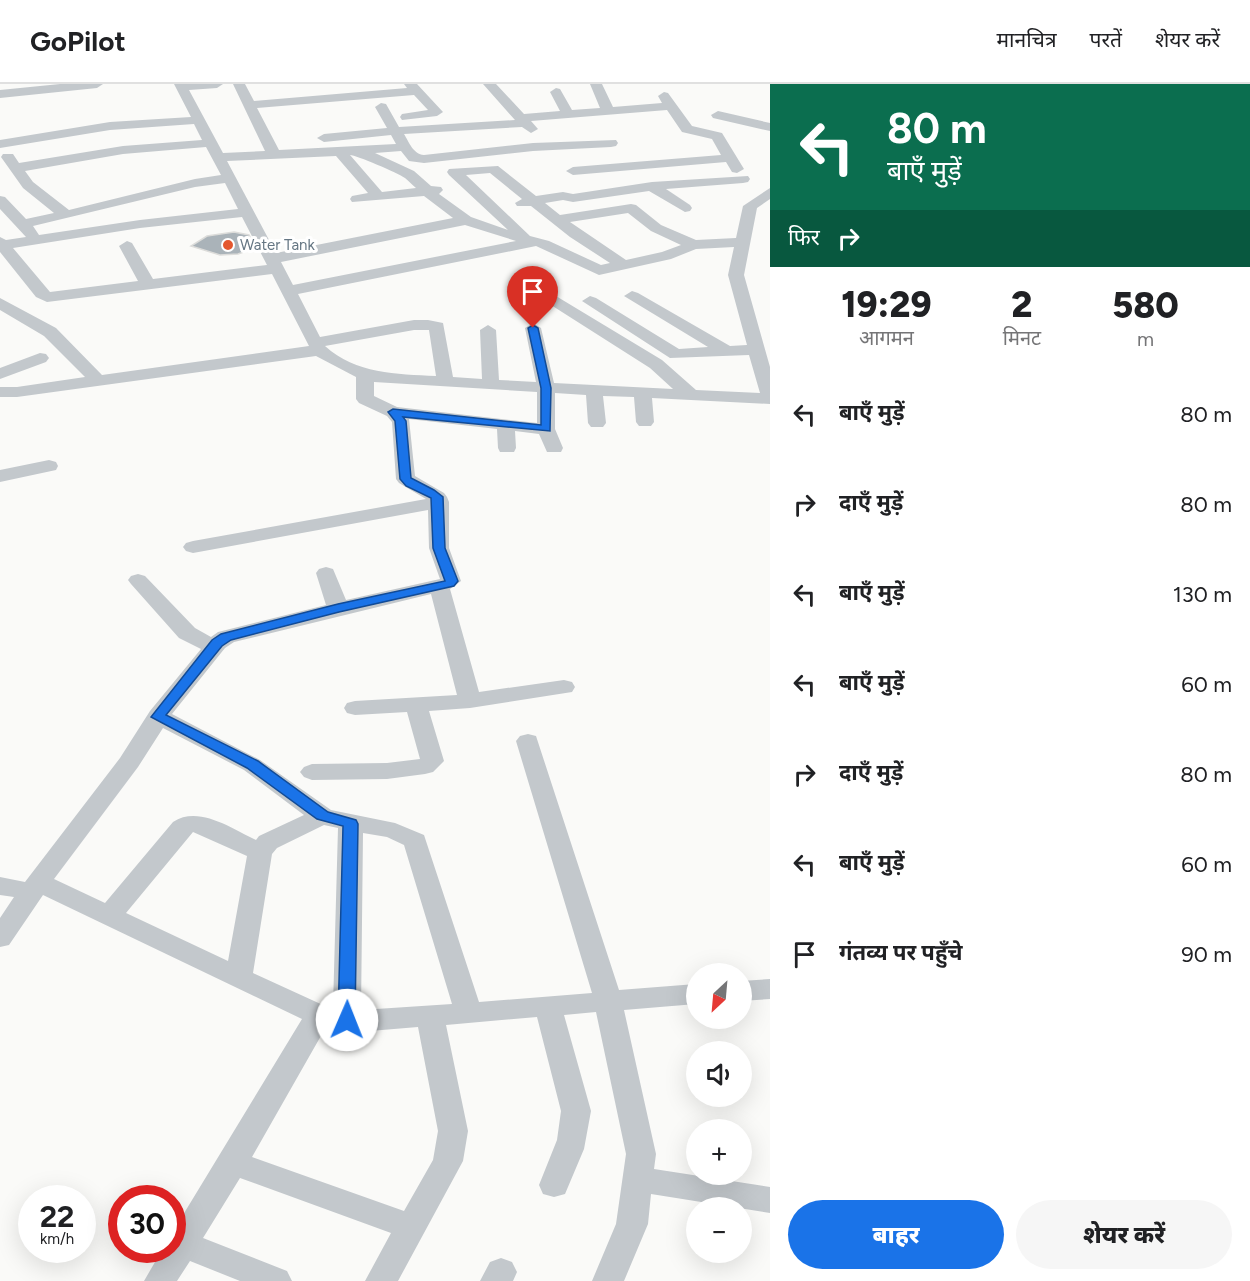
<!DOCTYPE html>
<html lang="hi">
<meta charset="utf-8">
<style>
body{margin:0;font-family:Figtree,"Noto Sans Devanagari",sans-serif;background:#f6f6f6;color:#202124;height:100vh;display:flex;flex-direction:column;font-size:22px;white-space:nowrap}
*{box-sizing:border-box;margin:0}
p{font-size:20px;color:#757577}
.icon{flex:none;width:33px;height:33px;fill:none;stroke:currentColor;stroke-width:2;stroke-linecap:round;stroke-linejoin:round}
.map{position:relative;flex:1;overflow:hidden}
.panel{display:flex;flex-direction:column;background:#fff;width:480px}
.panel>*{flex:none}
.guide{background:#0b6e4f;color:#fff;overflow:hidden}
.needle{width:39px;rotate:206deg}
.tools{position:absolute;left:686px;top:879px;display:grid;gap:12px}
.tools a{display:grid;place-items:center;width:66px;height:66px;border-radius:50%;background:#fff;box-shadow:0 6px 24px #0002;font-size:30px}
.speed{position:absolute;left:18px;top:1101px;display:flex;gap:12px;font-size:30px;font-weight:700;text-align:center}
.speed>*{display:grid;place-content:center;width:78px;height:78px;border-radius:50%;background:#fff;box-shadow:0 6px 24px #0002;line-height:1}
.speed small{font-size:15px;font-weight:400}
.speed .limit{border:9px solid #d22;background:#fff;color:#111}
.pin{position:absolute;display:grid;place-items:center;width:51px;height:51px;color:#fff;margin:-62px -26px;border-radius:50% 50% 50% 0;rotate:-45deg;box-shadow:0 0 6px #0007}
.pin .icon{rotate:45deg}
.me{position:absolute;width:66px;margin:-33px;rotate:1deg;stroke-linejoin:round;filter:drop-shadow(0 0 4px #0008)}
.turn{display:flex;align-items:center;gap:21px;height:126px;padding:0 18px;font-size:27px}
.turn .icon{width:78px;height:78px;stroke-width:2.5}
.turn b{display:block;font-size:42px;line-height:51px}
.then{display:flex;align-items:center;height:57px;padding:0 18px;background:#0003;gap:12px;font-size:22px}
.eta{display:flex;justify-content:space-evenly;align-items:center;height:102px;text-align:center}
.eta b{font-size:36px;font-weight:800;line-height:42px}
.action{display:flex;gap:12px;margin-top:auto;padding:12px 18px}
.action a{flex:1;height:69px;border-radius:36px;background:#1a73e8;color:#fff;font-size:24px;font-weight:800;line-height:69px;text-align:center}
.action a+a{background:#f6f6f6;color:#202124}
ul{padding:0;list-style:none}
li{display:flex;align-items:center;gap:18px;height:90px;padding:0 18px}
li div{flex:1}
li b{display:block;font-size:22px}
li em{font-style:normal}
header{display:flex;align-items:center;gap:36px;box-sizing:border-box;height:84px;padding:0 30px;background:#fff;border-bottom:2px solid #e0e0e0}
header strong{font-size:28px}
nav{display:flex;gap:33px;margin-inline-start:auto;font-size:21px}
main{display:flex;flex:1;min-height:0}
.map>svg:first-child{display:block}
.building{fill:#aab3b9;stroke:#dcdcda;stroke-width:1.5}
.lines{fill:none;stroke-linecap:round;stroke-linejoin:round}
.minor{fill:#c3c8cc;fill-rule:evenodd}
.route{fill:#1a73e8;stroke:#114b97;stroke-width:1.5}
.poi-dot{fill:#e4572e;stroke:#fff;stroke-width:2}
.labels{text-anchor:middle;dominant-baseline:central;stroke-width:6;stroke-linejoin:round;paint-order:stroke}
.far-poi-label{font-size:15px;fill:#657683;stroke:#fff;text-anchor:start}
</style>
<header>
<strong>GoPilot</strong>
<nav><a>मानचित्र</a><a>परतें</a><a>शेयर करें</a></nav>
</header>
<main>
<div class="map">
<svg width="770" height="1197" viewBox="0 0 770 1197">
<rect width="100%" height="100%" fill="#fafaf8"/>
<!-- building -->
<path class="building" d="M234,148L249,151L255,164L238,170L220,171L191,162L207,152Z"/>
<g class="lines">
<!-- minor -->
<path class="minor" d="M60,0H103L97,4L0,14V6Z
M174,0H223L217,4L189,6L223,69L265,67L233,0H245L254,17L407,4L404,0H417L443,28L437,32L402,36L400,33L402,30L428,26L414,11L257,24L279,66L396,60L391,51L324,58L317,54L324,50L387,44L375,23L381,19L386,20L399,43L515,36L483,0H496L524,30L560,27L550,8L556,4L560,5L572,26L600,24L590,0H602L613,23L662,19L658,12L664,8L668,9L692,42L722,49L744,85L737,89L732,88L726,78L573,91L566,87L573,83L721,71L712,55L682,48L667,26L531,37L538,45L531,49L522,43L404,50C409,58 413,70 424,71L533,59L616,56L618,59L616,62L611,63L533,67L424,79L409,77L401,67L375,69L414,87L431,102L441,103L443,106L439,110L471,133L508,146L449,91L447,88L449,85L498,82L536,112L563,108L573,110L652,98L748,92L750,95L748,98L743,99L666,105L690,121L692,124L690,127L685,128L649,107L573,118L563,116L545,119L560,131L631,120L636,121L661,141L696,156L736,154L743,122L770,104V115L757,124L744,191L770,283V320L652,314L654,338L651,342H639L636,338L634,313L603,312L606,339L603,343H591L588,339L586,311L555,309V345L563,364L561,368H547L539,350L515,347L516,364L514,368H500L498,364L497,345L409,335L415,392L444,409L447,413L449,418V464L461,497L450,505L479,608L564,596L572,598L575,603L572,608L470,624L429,627L444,677L433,688L425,690L387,695L312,696L304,693L300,688L304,683L312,680L387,679L420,675L407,628L355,631L347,629L344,624L347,619L355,617L457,611L431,510L234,558L225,564L172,630L260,676L331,726L395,739L424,751L479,918L592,909L516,657L520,652L528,650L536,652L619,906L696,900V920L624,926L656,1070L654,1085L770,1103V1129L651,1110L648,1140L624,1197H592L616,1140L626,1070L596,928L564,931L591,1027L584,1065L565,1110L554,1113L543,1110L539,1101L557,1056L561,1027L537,933L446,941L468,1047L463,1077L398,1197H365L391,1149L240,1094L203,1154L287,1187L292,1197H240L190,1177L177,1197H144L162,1166H172V1149L302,935L43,811L9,861L0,863V834L14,813L0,811V793L25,798L120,674L150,627L201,565L179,554L131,500L128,496L131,492L138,490L145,492L195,544L211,553L218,548L326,521L316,489L319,485L326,483L333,485L346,516L440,495L429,464L428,426L193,469L186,467L183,463L186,459L193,457L426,415L399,399L396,395L392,338L387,332L359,319L356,315V293L316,272L17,313H0V303H17L85,293L44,252L0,226V214L56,244L102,291L309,262L272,190L47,218L36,213L0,168V153L6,156L26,153L0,125V112L5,113L26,135L54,129L23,104L1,73L3,70H13L19,79L123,62L202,56L194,40L110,46L0,64V56L110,38L191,33ZM206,63L221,91L195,95L69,126L33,98L25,87L123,70ZM350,71C356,71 398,89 405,94C409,97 412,101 416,104L382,108ZM336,72L368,109L352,112L350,115L352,118L424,112L453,134L276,169L227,77ZM490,89L522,115L515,119L517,122H531L570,153L610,179L601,181L549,157L530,152L466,91ZM225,99L238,125L140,136L39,151L33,142L195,103ZM628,129L651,147L681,161L662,168L626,176L570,138ZM242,133L267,181L153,195L132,159L127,157L119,162L138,197L50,208L13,164L140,144ZM465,141L516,157L293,201L281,178ZM536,162L599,191L671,175L696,165L734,163L728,191L747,261L730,262L638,209L632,207L624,212L708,263L679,265L596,214L590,212L582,217L670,274L749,271L760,309L696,306L662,276L546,206L538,211L540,214L650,284L673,305L554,299L541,244L533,239L525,244L536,298L499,296L496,246L488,241L480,246L482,295L453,293L443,239L428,236H414L320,253L298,210ZM414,246H429L436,292C396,290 356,290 325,262ZM374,298L537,308V339L397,323L374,312ZM163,644L244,686L304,731L259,752L256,756C232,745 199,721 173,738L105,819L54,795L138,683ZM324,741L338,744L333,923L325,922L253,889L272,770L277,764ZM193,748L247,772L228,877L126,829ZM363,749L387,753L404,761L452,920L361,926ZM326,943L370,947L418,943L438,1047L433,1076L404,1127L252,1073Z
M718,27L770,39V47L713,34L711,31Z
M40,269L46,270L49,274L46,278L0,295V284Z
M49,376L56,378L58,382L56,386L0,398V386Z
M770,895V915L741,917V897Z
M501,1174L512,1178L517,1188L513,1197H480L490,1178Z"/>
</g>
<!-- route -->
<path class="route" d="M533,241L538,244L551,304L550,347L403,333L406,337L411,394L434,406L443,413L445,464L458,497L454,502L339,528L231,556L222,562L166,631L258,677L328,728L356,736L358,740L355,936L353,941L347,943L341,941L338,936L343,742L317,735L247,684L151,633L212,556L221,550L338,520L445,497L433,464L431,414L406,402L400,395L395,337L388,328L393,325L541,341V304L528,244Z"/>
<!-- markers -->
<circle class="poi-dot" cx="228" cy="161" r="6"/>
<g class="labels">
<!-- far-poi labels -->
<g class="far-poi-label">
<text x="240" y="161">Water Tank</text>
</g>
</g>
</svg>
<div class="tools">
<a><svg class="needle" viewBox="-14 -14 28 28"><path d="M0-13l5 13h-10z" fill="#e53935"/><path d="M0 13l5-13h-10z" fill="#757577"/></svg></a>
<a><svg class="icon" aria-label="sound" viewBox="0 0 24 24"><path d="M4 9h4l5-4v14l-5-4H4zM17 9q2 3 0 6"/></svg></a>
<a>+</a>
<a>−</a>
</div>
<div class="speed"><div>22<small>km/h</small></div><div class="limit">30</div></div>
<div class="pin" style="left:533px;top:244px;background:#d93025"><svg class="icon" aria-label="arrive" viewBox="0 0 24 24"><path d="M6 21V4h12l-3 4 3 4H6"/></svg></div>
<svg class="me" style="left:347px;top:936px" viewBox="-20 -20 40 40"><circle r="19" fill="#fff"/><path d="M0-13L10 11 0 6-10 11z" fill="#1a73e8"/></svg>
</div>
<section class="panel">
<div class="guide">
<div class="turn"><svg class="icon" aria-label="left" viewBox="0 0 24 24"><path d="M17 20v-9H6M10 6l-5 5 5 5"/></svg><div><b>80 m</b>बाएँ मुड़ें</div></div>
<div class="then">फिर<svg class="icon" aria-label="right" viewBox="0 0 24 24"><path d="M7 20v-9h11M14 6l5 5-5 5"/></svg></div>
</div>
<div class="eta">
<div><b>19:29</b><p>आगमन</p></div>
<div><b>2</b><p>मिनट</p></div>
<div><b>580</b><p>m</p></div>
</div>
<ul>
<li><svg class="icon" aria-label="left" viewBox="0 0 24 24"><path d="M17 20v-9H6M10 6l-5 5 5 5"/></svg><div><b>बाएँ मुड़ें</b></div><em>80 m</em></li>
<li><svg class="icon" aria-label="right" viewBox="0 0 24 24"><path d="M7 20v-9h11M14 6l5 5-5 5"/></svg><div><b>दाएँ मुड़ें</b></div><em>80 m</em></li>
<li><svg class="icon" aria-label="left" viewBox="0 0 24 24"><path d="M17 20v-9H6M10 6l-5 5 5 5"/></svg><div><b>बाएँ मुड़ें</b></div><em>130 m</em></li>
<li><svg class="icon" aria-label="left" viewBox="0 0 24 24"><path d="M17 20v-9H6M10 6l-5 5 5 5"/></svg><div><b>बाएँ मुड़ें</b></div><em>60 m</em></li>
<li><svg class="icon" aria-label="right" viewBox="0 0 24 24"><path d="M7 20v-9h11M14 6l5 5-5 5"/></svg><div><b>दाएँ मुड़ें</b></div><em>80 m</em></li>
<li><svg class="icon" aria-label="left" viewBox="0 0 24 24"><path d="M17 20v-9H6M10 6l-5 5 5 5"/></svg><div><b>बाएँ मुड़ें</b></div><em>60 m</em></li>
<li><svg class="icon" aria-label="arrive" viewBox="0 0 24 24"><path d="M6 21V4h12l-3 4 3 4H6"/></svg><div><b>गंतव्य पर पहुँचे</b></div><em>90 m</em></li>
</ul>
<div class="action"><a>बाहर</a><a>शेयर करें</a></div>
</section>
</main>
